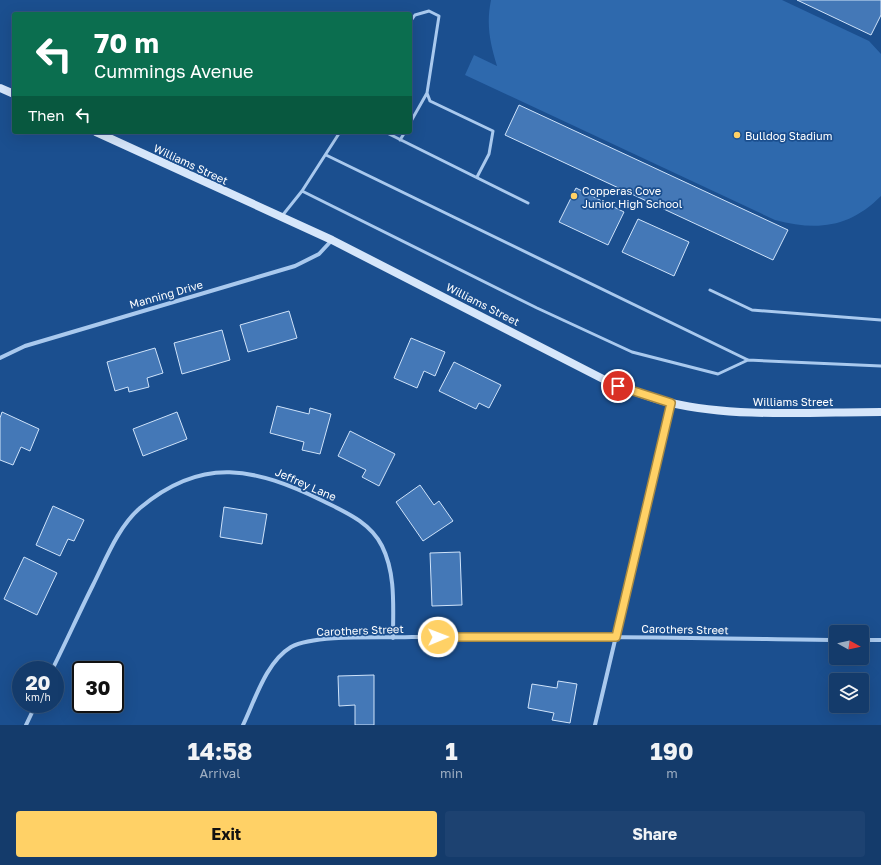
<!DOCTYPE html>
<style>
body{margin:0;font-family:"Golos Text",sans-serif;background:#1d4271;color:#f1f3f6;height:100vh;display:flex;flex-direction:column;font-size:15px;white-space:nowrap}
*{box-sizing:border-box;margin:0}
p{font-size:13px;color:#9dadc1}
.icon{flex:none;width:22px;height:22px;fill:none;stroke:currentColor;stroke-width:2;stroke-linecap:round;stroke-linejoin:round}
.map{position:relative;height:725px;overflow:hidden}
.drawer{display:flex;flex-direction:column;background:#143b6b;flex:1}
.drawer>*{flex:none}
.banner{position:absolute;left:12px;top:12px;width:400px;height:122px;border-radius:4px;box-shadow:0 4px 16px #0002,0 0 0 1px #33557e;background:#0b6e4f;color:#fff;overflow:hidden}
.needle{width:26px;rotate:98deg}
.buttons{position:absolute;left:829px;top:625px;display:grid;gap:8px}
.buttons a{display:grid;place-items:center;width:40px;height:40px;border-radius:4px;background:#143b6b;box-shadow:0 4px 16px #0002,0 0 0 1px #33557e;font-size:20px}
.speed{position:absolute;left:12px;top:661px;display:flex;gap:8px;font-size:20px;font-weight:700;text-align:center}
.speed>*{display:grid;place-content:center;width:52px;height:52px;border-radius:50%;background:#143b6b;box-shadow:0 4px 16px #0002,0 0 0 1px #33557e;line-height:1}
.speed small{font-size:10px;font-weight:400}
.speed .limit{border:2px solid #111;border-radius:6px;background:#fff;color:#111}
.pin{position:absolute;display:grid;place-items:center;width:34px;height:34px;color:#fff;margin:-17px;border:2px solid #fff;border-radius:50%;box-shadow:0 1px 4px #0007}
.me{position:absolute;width:44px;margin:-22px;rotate:89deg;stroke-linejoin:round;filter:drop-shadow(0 0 3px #0008)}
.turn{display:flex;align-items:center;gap:14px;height:84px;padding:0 16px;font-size:18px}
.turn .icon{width:52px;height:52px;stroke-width:2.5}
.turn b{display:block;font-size:28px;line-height:34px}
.then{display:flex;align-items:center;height:38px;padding:0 16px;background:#0003;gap:8px;font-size:15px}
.eta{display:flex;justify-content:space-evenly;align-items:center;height:68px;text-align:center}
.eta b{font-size:24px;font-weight:700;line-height:28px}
.cta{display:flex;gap:8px;margin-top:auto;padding:8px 16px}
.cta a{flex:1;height:46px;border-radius:4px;background:#ffd166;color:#111;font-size:16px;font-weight:700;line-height:46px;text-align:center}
.cta a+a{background:#1d4271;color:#f1f3f6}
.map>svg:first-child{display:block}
.green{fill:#2e69ad}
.building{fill:#4478b7;stroke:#cfe3fa}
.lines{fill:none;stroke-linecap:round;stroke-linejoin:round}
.lane{stroke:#a9c9ee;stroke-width:3}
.street{stroke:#a9c9ee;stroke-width:4}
.secondary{stroke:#d6e6fa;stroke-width:8}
.route-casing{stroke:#a68842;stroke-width:10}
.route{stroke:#ffd166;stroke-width:7}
.poi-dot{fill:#ffd166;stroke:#1b4f8f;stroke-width:1.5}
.labels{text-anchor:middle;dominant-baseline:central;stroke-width:3.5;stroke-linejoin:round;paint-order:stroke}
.poi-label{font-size:11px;fill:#fff;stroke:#1b4f8f;text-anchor:start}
.street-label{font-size:11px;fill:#fff;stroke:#1b4f8f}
</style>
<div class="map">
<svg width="881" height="725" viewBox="0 0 881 725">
<rect width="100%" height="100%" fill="#1b4f8f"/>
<!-- green -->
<path class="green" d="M491,0H782L869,41L881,54V196C849,228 817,231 775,220L465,75L474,55L497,66C490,42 486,25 491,0Z"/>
<!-- building -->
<path class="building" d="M797,0H881V15L871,35Z
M519,105L788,230L773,260L505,135Z
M576,188L624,212L608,245L559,222Z
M638,219L689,242L674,276L622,252Z
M289,311L297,338L248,352L240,325Z
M222,330L230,360L182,374L174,343Z
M411,338L445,352L435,376L424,371L417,388L394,378Z
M155,348L163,373L147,378L149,387L129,392L128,387L115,391L107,362Z
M454,362L501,385L489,408L479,403L476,409L439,391Z
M277,406L309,414L310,408L331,414L320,454L302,450L304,442L270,433Z
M2,412L39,429L30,451L21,447L13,465L0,460V418Z
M177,412L187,439L143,456L133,429Z
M350,431L395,454L379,486L362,477L366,470L338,456Z
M420,485L434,505L439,501L453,521L423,541L396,502Z
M53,506L84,520L74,541L68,539L60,556L36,545Z
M224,507L267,514L262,544L220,537Z
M460,552L462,605L432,606L430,553Z
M24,557L57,573L37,615L4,599Z
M374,675V725H355V705L339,706L338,676Z
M558,681L577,684L570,723L552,720L554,713L528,708L532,684L557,688Z"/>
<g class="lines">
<!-- lane -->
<path class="lane" d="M410,22L415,15L429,11L439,16L427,93L430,101L493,131L489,154L477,177
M410,123L427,93
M385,132L528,203
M400,140L405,132
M326,155L748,360L881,366
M302,191L537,308L632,352L718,374L748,360
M282,216L302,191L340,132
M710,290L752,310L881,320"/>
<!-- street -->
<path class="street" d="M0,358L25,346L295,266L319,254L332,240
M862,640H881
M52,670C66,642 79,613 93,585C106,559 118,527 140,508C203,455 255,468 323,501C345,512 370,522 382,546C396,574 393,607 393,638
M26,725L36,704
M243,725C255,700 266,662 291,647C315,634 383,638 412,637C553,635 695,638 836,640
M595,725L671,403"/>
<!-- secondary -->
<path class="secondary" d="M0,88L14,94
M96,132L332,240L607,381C628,389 649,398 671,403C736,418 814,412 881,412"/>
</g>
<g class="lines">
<!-- route casing -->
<g class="route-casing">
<path id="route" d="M438,637H616L671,403L618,386"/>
</g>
<!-- route -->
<use href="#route" class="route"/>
</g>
<!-- markers -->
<g class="poi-dot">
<circle cx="737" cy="135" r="4"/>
<circle cx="574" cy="196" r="4"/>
</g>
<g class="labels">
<!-- poi labels -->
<g class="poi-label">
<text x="745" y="135">Bulldog Stadium</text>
<text x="582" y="190">Copperas Cove<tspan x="582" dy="13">Junior High School</tspan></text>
</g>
<!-- street labels -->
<g class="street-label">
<text transform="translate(191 164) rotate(25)">Williams Street</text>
<text transform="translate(166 294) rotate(-16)">Manning Drive</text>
<text transform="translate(483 304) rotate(27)">Williams Street</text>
<text x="793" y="401">Williams Street</text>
<text transform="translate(306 484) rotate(24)">Jeffrey Lane</text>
<text transform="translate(685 629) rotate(1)">Carothers Street</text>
<text transform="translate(360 630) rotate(-2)">Carothers Street</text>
</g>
</g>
</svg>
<div class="buttons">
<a><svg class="needle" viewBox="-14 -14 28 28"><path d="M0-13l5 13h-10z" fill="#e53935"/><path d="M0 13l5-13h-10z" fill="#9dadc1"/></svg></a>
<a><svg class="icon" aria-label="layers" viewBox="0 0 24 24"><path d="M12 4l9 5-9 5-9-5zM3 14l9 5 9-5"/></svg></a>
</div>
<div class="speed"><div>20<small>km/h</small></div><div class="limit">30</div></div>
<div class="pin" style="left:618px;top:386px;background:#d93025"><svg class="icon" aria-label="arrive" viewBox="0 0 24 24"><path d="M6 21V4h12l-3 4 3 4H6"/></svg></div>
<svg class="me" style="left:438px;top:637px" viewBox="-20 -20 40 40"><circle r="17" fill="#ffd166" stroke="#fff" stroke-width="3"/><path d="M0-11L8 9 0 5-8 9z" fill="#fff"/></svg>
<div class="banner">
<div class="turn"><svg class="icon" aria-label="left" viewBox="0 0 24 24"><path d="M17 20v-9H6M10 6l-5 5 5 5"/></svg><div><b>70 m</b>Cummings Avenue</div></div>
<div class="then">Then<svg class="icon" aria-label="left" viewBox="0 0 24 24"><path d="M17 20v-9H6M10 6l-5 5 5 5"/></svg></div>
</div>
</div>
<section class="drawer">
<div class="eta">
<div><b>14:58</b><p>Arrival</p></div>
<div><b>1</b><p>min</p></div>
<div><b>190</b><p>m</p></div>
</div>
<div class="cta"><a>Exit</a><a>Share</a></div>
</section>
